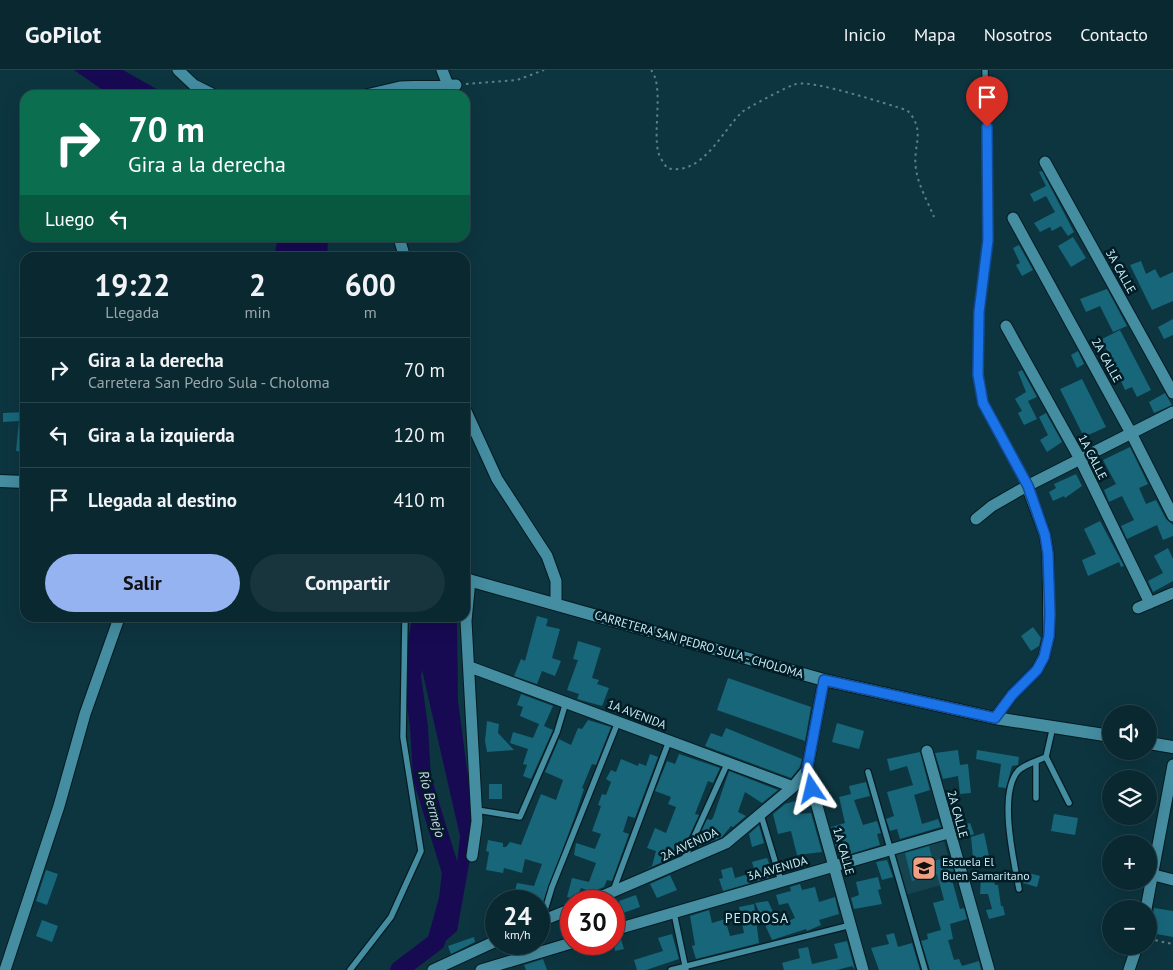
<!DOCTYPE html>
<html lang="es">
<meta charset="utf-8">
<style>
body{margin:0;font-family:"PT Sans",sans-serif;background:#18343c;color:#f1f3f6;height:100vh;display:flex;flex-direction:column;font-size:19px;white-space:nowrap}
*{box-sizing:border-box;margin:0}
p{font-size:16px;color:#99a6ab}
.icon{flex:none;width:28px;height:28px;fill:none;stroke:currentColor;stroke-width:2;stroke-linecap:round;stroke-linejoin:round}
.map{position:relative;flex:1;overflow:hidden}
.side{position:absolute;left:20px;top:182px;width:450px;height:370px;display:flex;flex-direction:column;background:#0a2830;border-radius:15px;box-shadow:0 5px 20px #0002,0 0 0 1px #2a444c}
.side>*{flex:none}
.banner{position:absolute;left:20px;top:20px;width:450px;height:152px;border-radius:15px;box-shadow:0 5px 20px #0002,0 0 0 1px #2a444c;background:#0b6e4f;color:#fff;overflow:hidden}
.fabs{position:absolute;left:1102px;top:635px;display:grid;gap:10px}
.fabs a{display:grid;place-items:center;width:55px;height:55px;border-radius:50%;background:#0a2830;box-shadow:0 5px 20px #0002,0 0 0 1px #2a444c;font-size:25px}
.speed{position:absolute;left:485px;top:820px;display:flex;gap:10px;font-size:25px;font-weight:700;text-align:center}
.speed>*{display:grid;place-content:center;width:65px;height:65px;border-radius:50%;background:#0a2830;box-shadow:0 5px 20px #0002,0 0 0 1px #2a444c;line-height:1}
.speed small{font-size:12px;font-weight:400}
.speed .limit{border:8px solid #d22;background:#fff;color:#111}
.pin{position:absolute;display:grid;place-items:center;width:42px;height:42px;color:#fff;margin:-51px -21px;border-radius:50% 50% 50% 0;rotate:-45deg;box-shadow:0 0 5px #0007}
.pin .icon{rotate:45deg}
.me{position:absolute;width:55px;margin:-28px;rotate:350deg;stroke-linejoin:round;filter:drop-shadow(0 0 4px #0008)}
.turn{display:flex;align-items:center;gap:18px;height:105px;padding:0 25px;font-size:22px}
.turn .icon{width:65px;height:65px;stroke-width:2.5}
.turn b{display:block;font-size:35px;line-height:42px}
.then{display:flex;align-items:center;height:48px;padding:0 25px;background:#0003;gap:10px;font-size:19px}
.eta{display:flex;justify-content:space-evenly;align-items:center;height:85px;text-align:center}
.eta b{font-size:30px;font-weight:700;line-height:35px}
.button{display:flex;gap:10px;margin-top:auto;padding:10px 25px}
.button a{flex:1;height:58px;border-radius:30px;background:#95b2f1;color:#111;font-size:20px;font-weight:700;line-height:58px;text-align:center}
.button a+a{background:#18343c;color:#f1f3f6}
ul{padding:0;list-style:none}
li{display:flex;align-items:center;gap:15px;height:65px;padding:0 25px;border-top:1px solid #2a444c}
li div{flex:1}
li b{display:block;font-size:19px}
li em{font-style:normal}
header{display:flex;align-items:center;gap:30px;box-sizing:border-box;height:70px;padding:0 25px;background:#0a2830;border-bottom:1px solid #2a444c}
header strong{font-size:24px}
nav{display:flex;gap:28px;margin-inline-start:auto;font-size:18px}
.map>svg:first-child{display:block}
.built{fill:#15434f}
.water{fill:#170a53}
.lines{fill:none;stroke-linecap:round;stroke-linejoin:round}
.river{stroke:#170a53;stroke-width:18}
.building{fill:#18667a}
.service-casing{stroke:#041b21;stroke-width:8}
.minor-casing{stroke:#041b21;stroke-width:13}
.secondary-casing{stroke:#041b21;stroke-width:14}
.path{stroke:#5a808b;stroke-width:2;stroke-dasharray:2.5 4;stroke-linecap:butt}
.service{stroke:#458da1;stroke-width:5.5}
.minor{stroke:#458da1;stroke-width:11}
.secondary{stroke:#458da1;stroke-width:12}
.route-casing{stroke:#114b97;stroke-width:12}
.route{stroke:#1a73e8;stroke-width:9}
.labels{text-anchor:middle;dominant-baseline:central;stroke-width:5;stroke-linejoin:round;paint-order:stroke}
.street-label{font-size:12px;fill:#c9ebf6;stroke:#001c24}
.poi-label{font-size:12px;fill:#c9ebf6;stroke:#001c24;text-anchor:start}
.water-label{font-size:14px;font-style:italic;fill:#d2d6eb;stroke:#001c24}
.neighbourhood-label{font-size:14px;letter-spacing:1px;fill:#c9ebf6;stroke:#001c24}
</style>
<header>
<strong>GoPilot</strong>
<nav><a>Inicio</a><a>Mapa</a><a>Nosotros</a><a>Contacto</a></nav>
</header>
<div class="map">
<svg width="1173" height="900" viewBox="0 0 1173 900">
<rect width="100%" height="100%" fill="#0d3540"/>
<!-- built -->
<path class="built" d="M944,771L955,811L906,825L894,784Z"/>
<!-- water -->
<path class="water" d="M74,0H123L167,25H110Z
M278,168H312L309,187H274Z
M413,548H457L458,631L475,761L457,861L412,900H393L443,860L452,840L460,766L412,556Z"/>
<g class="lines">
<!-- river -->
<path class="river" d="M318,188L319,168
M399,900L436,872L448,829L451,802L422,708L419,657L412,606L421,548"/>
</g>
<!-- building -->
<path class="building" d="M1042,101L1074,162L1068,166L1061,156L1052,161L1050,157L1040,162L1034,153L1055,142L1046,126L1034,132L1030,124L1046,116L1039,102Z
M1073,167L1086,188L1071,197L1058,176Z
M1019,175L1033,200L1022,206L1016,195L1020,193L1013,178Z
M1141,191L1146,204L1155,199L1160,208L1173,202V231L1152,240L1130,195Z
M1107,219L1127,256L1113,262L1100,236L1086,242L1080,229Z
M1173,249V265L1164,269L1158,257Z
M1120,260L1151,320L1137,327L1132,317L1125,320L1102,269Z
M1078,281L1084,294L1077,298L1071,285Z
M1022,300L1037,327L1028,331L1037,349L1024,355L1018,343L1022,341L1015,329L1026,322L1018,302Z
M1082,309L1106,357L1084,367L1060,319Z
M1165,323L1172,335L1154,343L1149,332Z
M25,342V382L16,381L19,351L3,352V343Z
M1046,343L1062,372L1047,382L1040,370L1048,365L1039,347Z
M1130,377L1148,414L1139,418L1146,434L1156,430L1166,449L1173,455V466L1163,470L1157,455L1127,469L1121,456L1134,450L1122,426L1109,432L1104,420L1116,414L1103,390Z
M1076,404L1082,416L1065,428L1064,426L1053,431L1049,422L1056,418L1054,414Z
M1100,451L1124,496L1121,497L1119,492L1088,506L1082,490L1096,484L1084,459Z
M1168,478L1173,489V511L1153,522L1148,511L1163,503L1154,486Z
M537,546L548,549L546,556L560,559L552,588L561,591L555,606L542,601L537,614L514,606L521,589L525,591Z
M1033,557L1041,568L1039,576L1031,581L1021,566Z
M578,571L601,578L592,608L599,610L597,614L609,618L602,636L577,629L579,624L567,620L578,590L573,589Z
M728,608L811,637L805,671L717,640Z
M521,624L553,636L544,656L553,660L531,709L523,706L527,695L523,694L528,679L510,673L513,662L533,668L539,654L520,646L523,637L517,635Z
M588,650L611,657L596,695L592,694L582,718L584,719L575,746L539,844V831H523L518,821H515L517,813L534,816L542,794L525,789L522,803L504,798L503,803L486,800L489,782L486,781L488,770L503,773V777H506L510,772L521,775L541,724L556,730L563,710L545,702L559,669L571,675L578,658L582,659Z
M487,651L499,654L498,663L514,680L487,682L485,671Z
M837,653L864,661L859,679L832,672Z
M726,658L802,689L800,697L791,708L705,676L711,663L722,667Z
M958,680L960,695L968,694L971,723L960,724L958,706L943,709L935,683Z
M977,680L1019,687L1018,695L1012,696L1006,718L998,717L1001,694L976,689Z
M920,682L930,720L914,725L915,728L922,754L938,749L941,757L900,769L897,759L890,761L886,749L894,746L887,722L913,715L907,696L890,701L887,689Z
M650,684L658,687L635,748L628,746L623,762L629,764L612,811L607,810L604,817L592,822L581,818L576,829L567,827L572,808L589,812L596,793L574,785L576,773L595,779L601,764L592,761L601,736L598,735L602,724L606,725L611,712L606,709L611,700L616,702L621,689L638,696L639,693L646,696Z
M679,684L720,698L713,713L708,711L695,744L699,745L681,784L644,800L652,796L656,781L647,778L655,758L666,763L676,737L668,734L671,727L655,721L667,691L675,694Z
M729,701L778,720L762,733L745,722L738,742L746,746L733,757L731,756L722,767L699,777L695,775L707,749L711,750L713,748Z
M866,712L870,726L854,730L863,755L877,751L881,763L877,764L880,775L847,785L844,775L836,778L831,757L845,753L839,727L851,724L849,716Z
M489,714H502V729H489Z
M795,731L798,744L811,743L822,782L797,785L791,761L778,764L773,744L785,734Z
M1054,744L1078,748L1075,765L1051,761Z
M970,753L974,764L963,768L959,756Z
M759,755L764,773L752,777L749,764Z
M984,763L989,786L973,788L971,767Z
M929,776L933,791L949,787L956,809L952,810L960,839L964,838L967,849L950,854L953,869L948,870L954,890L959,889L962,896L979,891L981,900H930L921,871L928,869L927,864L941,860L933,833L944,830L937,804L912,811L905,783Z
M767,788L774,806L723,821L719,809L723,808L721,800L732,797L735,808L755,802L752,792Z
M887,790L893,807L882,810L876,792Z
M46,800L58,804L47,835L36,831Z
M1025,802L1040,806L1037,817L1023,813Z
M670,805L677,820L657,828L650,814Z
M993,805L995,815H998L1001,836H1003L1005,845L989,849L986,840L992,839L988,824H980L981,807Z
M878,807L881,819L878,820L882,834L854,839L851,828L859,825L856,812Z
M800,814L802,820L815,817L819,832L835,827L839,844L819,850L821,855L807,861L806,859L772,870L755,833L768,831L779,855L795,848L788,833L779,835L776,825L791,821L790,817Z
M636,825L640,837L623,843L619,831Z
M754,834L759,873L696,889L692,876L695,875L690,846L709,840L712,853L725,849L730,866L744,863L739,837Z
M1154,838L1173,841V867L1151,863Z
M42,850L58,856L52,872L36,866Z
M894,863L898,877L912,873L920,900H879L871,878L889,874L886,865Z
M672,864L679,889L646,900H637L634,890L663,881L658,868Z
M620,866L624,879L615,881L614,867Z
M474,867L475,872L451,884L448,876Z
M847,871L855,900L852,896L837,900H784L782,893L800,888L798,879L808,877L812,894L838,888L834,874Z
M543,889L547,900H526L524,895Z"/>
<g class="lines">
<!-- service casing -->
<g class="service-casing">
<path id="service" d="M985,0L989,137L988,170L979,242L978,305L983,333L1027,416
M1046,687L1069,733
M868,702L925,900
M1036,728V692
M477,740L520,747L557,662L566,632
M761,745L781,811
M684,789L728,692
M1019,819C1014,791 998,724 1018,701C1025,694 1037,691 1046,687L1053,656
M613,821L669,671
M674,843L686,900
M542,850L552,817L618,652
M350,900L391,847L421,781L403,667L405,548
M671,900L851,855"/>
</g>
<!-- minor casing -->
<g class="minor-casing">
<path id="minor" d="M178,0L194,15L214,25
M442,0L448,15
M366,25L400,17L456,15
M1045,92L1173,323
M1013,148L1131,363L1173,446
M399,168L405,188
M1006,256L1080,389L1150,533
M465,339L497,409L547,486L556,511V533
M976,449L992,436L1027,416L1173,342
M470,510L466,551L477,751L472,786
M1138,538L1173,523
M470,597L793,717
M824,610L807,700L863,900
M995,648L1012,625L1037,600L1044,587L1049,566L1048,484L1045,465L1027,416
M927,681L989,900
M1154,805L1173,810
M591,831L726,773L793,717L807,700
M1146,839L1173,695
M539,852L571,839
M614,860L948,763
M5,900L59,736L85,644L119,548
M433,900L496,871
M481,900L571,873
M1129,900L1137,876"/>
</g>
<!-- secondary casing -->
<g class="secondary-casing">
<path id="secondary" d="M0,411L25,412
M465,509L824,610L995,648L1111,666
M1149,673L1173,677"/>
</g>
<!-- path -->
<path class="path" d="M651,0C664,15 653,60 658,81C659,87 664,93 667,98C702,107 722,61 742,42C747,38 790,15 796,14C816,10 885,34 907,40C927,61 912,76 916,99C918,115 928,132 934,147
M466,14L517,10L544,0
M1149,869L1173,874"/>
<!-- service -->
<use href="#service" class="service"/>
<!-- minor -->
<use href="#minor" class="minor"/>
<!-- secondary -->
<use href="#secondary" class="secondary"/>
</g>
<g class="lines">
<!-- route casing -->
<g class="route-casing">
<path id="route" d="M812,719L807,700L824,610L995,648L1012,625L1037,600L1044,587L1049,566L1050,544L1048,484L1045,465L1028,416L983,333L978,305L979,242L988,170L987,57"/>
</g>
<!-- route -->
<use href="#route" class="route"/>
</g>
<!-- icons -->
<defs>
<g id="school-square" transform="scale(1.25)"><rect x="-9" y="-9" width="18" height="18" rx="4" fill="#f39f83" stroke="#001c24"/><path d="M0-5L7-2L0 1L-7-2ZM-4 1L0 2.5L4 1V4Q0 6-4 4Z" fill="#111"/></g>
</defs>
<g fill-rule="evenodd">
<use href="#school-square" x="924" y="798"/>
</g>
<g class="labels">
<!-- street labels -->
<g class="street-label">
<text transform="translate(1121 201) rotate(61)">3A CALLE</text>
<text transform="translate(1107 290) rotate(61)">2A CALLE</text>
<text transform="translate(1093 387) rotate(63)">1A CALLE</text>
<text transform="translate(699 574) rotate(16)">CARRETERA SAN PEDRO SULA - CHOLOMA</text>
<text transform="translate(637 644) rotate(21)">1A AVENIDA</text>
<text transform="translate(958 744) rotate(75)">2A CALLE</text>
<text transform="translate(689 774) rotate(-25)">2A AVENIDA</text>
<text transform="translate(844 781) rotate(74)">1A CALLE</text>
<text transform="translate(777 798) rotate(-16)">3A AVENIDA</text>
</g>
<!-- poi labels -->
<g class="poi-label">
<text x="942" y="791">Escuela El<tspan x="942" dy="14">Buen Samaritano</tspan></text>
</g>
<!-- water labels -->
<g class="water-label">
<text transform="translate(432 734) rotate(75)">Río Bermejo</text>
</g>
<!-- neighbourhood labels -->
<g class="neighbourhood-label">
<text x="757" y="848">PEDROSA</text>
</g>
</g>
</svg>
<div class="fabs">
<a><svg class="icon" aria-label="sound" viewBox="0 0 24 24"><path d="M4 9h4l5-4v14l-5-4H4zM17 9q2 3 0 6"/></svg></a>
<a><svg class="icon" aria-label="layers" viewBox="0 0 24 24"><path d="M12 4l9 5-9 5-9-5zM3 14l9 5 9-5"/></svg></a>
<a>+</a>
<a>−</a>
</div>
<div class="speed"><div>24<small>km/h</small></div><div class="limit">30</div></div>
<div class="pin" style="left:987px;top:57px;background:#d93025"><svg class="icon" aria-label="arrive" viewBox="0 0 24 24"><path d="M6 21V4h12l-3 4 3 4H6"/></svg></div>
<svg class="me" style="left:812px;top:719px" viewBox="-20 -20 40 40"><path d="M0-17L14 15 0 8-14 15z" fill="#1a73e8" stroke="#fff" stroke-width="4"/></svg>
<div class="banner">
<div class="turn"><svg class="icon" aria-label="right" viewBox="0 0 24 24"><path d="M7 20v-9h11M14 6l5 5-5 5"/></svg><div><b>70 m</b>Gira a la derecha</div></div>
<div class="then">Luego<svg class="icon" aria-label="left" viewBox="0 0 24 24"><path d="M17 20v-9H6M10 6l-5 5 5 5"/></svg></div>
</div>
<section class="side">
<div class="eta">
<div><b>19:22</b><p>Llegada</p></div>
<div><b>2</b><p>min</p></div>
<div><b>600</b><p>m</p></div>
</div>
<ul>
<li><svg class="icon" aria-label="right" viewBox="0 0 24 24"><path d="M7 20v-9h11M14 6l5 5-5 5"/></svg><div><b>Gira a la derecha</b><p>Carretera San Pedro Sula - Choloma</p></div><em>70 m</em></li>
<li><svg class="icon" aria-label="left" viewBox="0 0 24 24"><path d="M17 20v-9H6M10 6l-5 5 5 5"/></svg><div><b>Gira a la izquierda</b></div><em>120 m</em></li>
<li><svg class="icon" aria-label="arrive" viewBox="0 0 24 24"><path d="M6 21V4h12l-3 4 3 4H6"/></svg><div><b>Llegada al destino</b></div><em>410 m</em></li>
</ul>
<div class="button"><a>Salir</a><a>Compartir</a></div>
</section>
</div>
